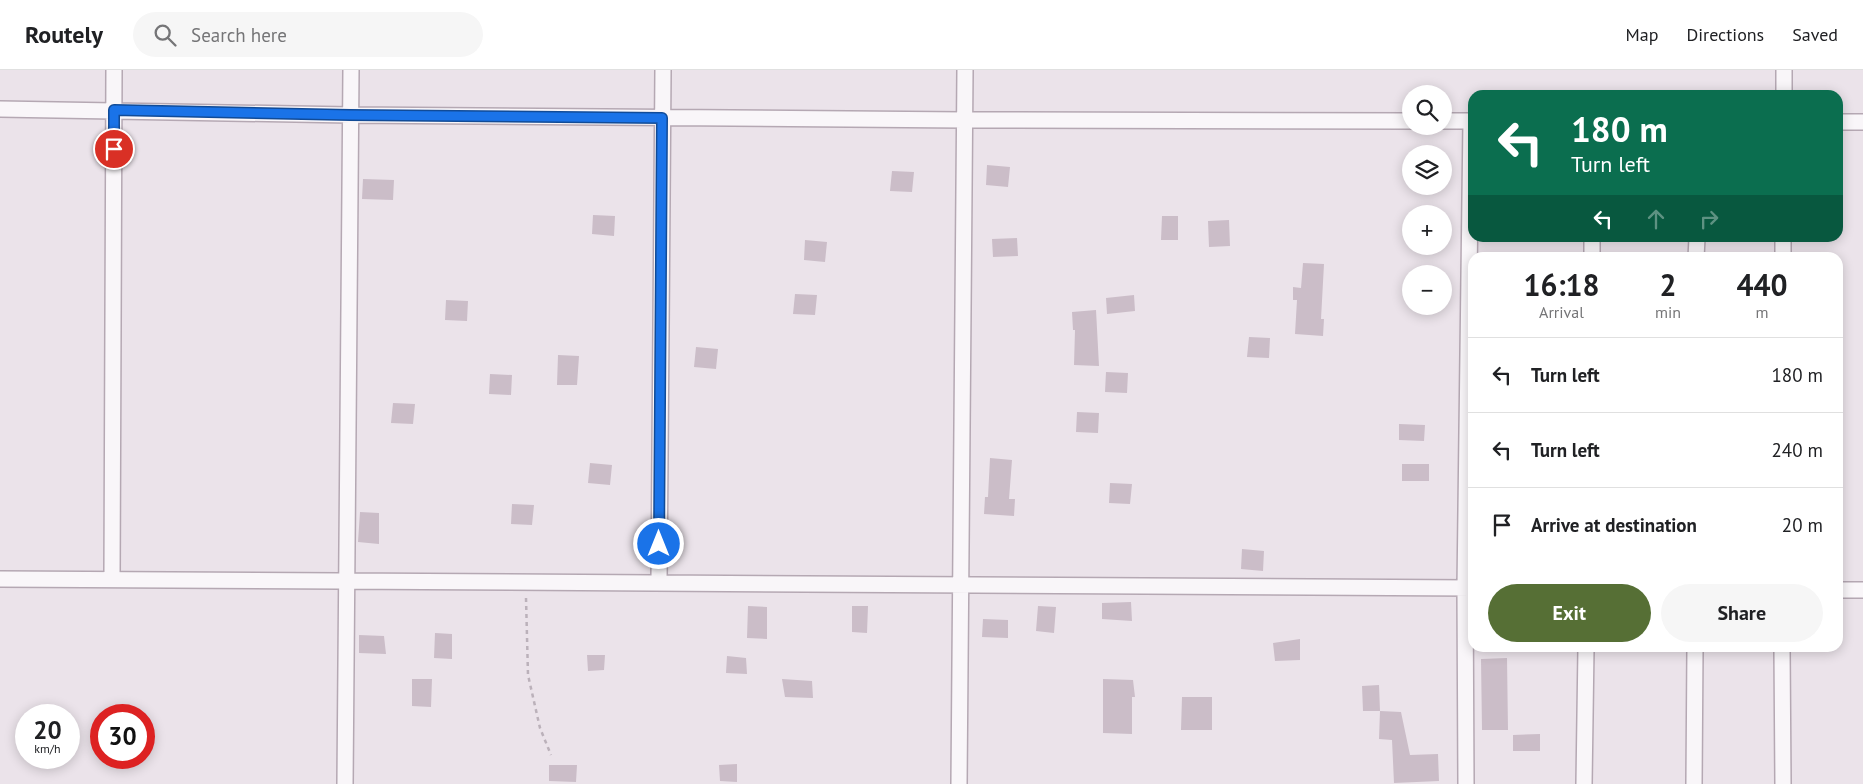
<!DOCTYPE html>
<meta charset="utf-8">
<style>
body{margin:0;font-family:"PT Sans",sans-serif;background:#f6f6f6;color:#202124;height:100vh;display:flex;flex-direction:column;font-size:19px;white-space:nowrap}
*{box-sizing:border-box;margin:0}
p{font-size:16px;color:#757577}
.icon{flex:none;width:28px;height:28px;fill:none;stroke:currentColor;stroke-width:2;stroke-linecap:round;stroke-linejoin:round}
.map{position:relative;flex:1;overflow:hidden}
.details{position:absolute;left:1468px;top:182px;width:375px;height:400px;display:flex;flex-direction:column;background:#fff;border-radius:15px;box-shadow:0 2px 12px #0003}
.details>*{flex:none}
.banner{position:absolute;left:1468px;top:20px;width:375px;height:152px;border-radius:15px;box-shadow:0 2px 12px #0003;background:#0b6e4f;color:#fff;overflow:hidden}
.tools{position:absolute;left:1402px;top:15px;display:grid;gap:10px}
.tools a{display:grid;place-items:center;width:50px;height:50px;border-radius:50%;background:#fff;box-shadow:0 2px 12px #0003;font-size:25px}
.speed{position:absolute;left:15px;top:634px;display:flex;gap:10px;font-size:25px;font-weight:700;text-align:center}
.speed>*{display:grid;place-content:center;width:65px;height:65px;border-radius:50%;background:#fff;box-shadow:0 2px 12px #0003;line-height:1}
.speed small{font-size:12px;font-weight:400}
.speed .limit{border:8px solid #d22;background:#fff;color:#111}
.pin{position:absolute;display:grid;place-items:center;width:42px;height:42px;color:#fff;margin:-21px;border:2px solid #fff;border-radius:50%;box-shadow:0 1px 5px #0007}
.me{position:absolute;width:55px;margin:-28px;rotate:0deg;stroke-linejoin:round;filter:drop-shadow(0 0 4px #0008)}
.turn{display:flex;align-items:center;gap:18px;height:105px;padding:0 20px;font-size:22px}
.turn .icon{width:65px;height:65px;stroke-width:2.5}
.turn b{display:block;font-size:35px;line-height:42px}
.lanes{display:flex;align-items:center;height:48px;padding:0 20px;background:#0003;justify-content:center;gap:25px;direction:ltr}
.lanes .off{opacity:.35}
.eta{display:flex;justify-content:space-evenly;align-items:center;height:85px;text-align:center}
.eta b{font-size:30px;font-weight:700;line-height:35px}
.button{display:flex;gap:10px;margin-top:auto;padding:10px 20px}
.button a{flex:1;height:58px;border-radius:30px;background:#566f35;color:#fff;font-size:20px;font-weight:700;line-height:58px;text-align:center}
.button a+a{background:#f6f6f6;color:#202124}
ul{padding:0;list-style:none}
li{display:flex;align-items:center;gap:15px;height:75px;padding:0 20px;border-top:1px solid #e0e0e0}
li div{flex:1}
li b{display:block;font-size:19px}
li em{font-style:normal}
header{display:flex;align-items:center;gap:30px;box-sizing:border-box;height:70px;padding:0 25px;background:#fff;border-bottom:1px solid #e0e0e0}
header strong{font-size:24px}
nav{display:flex;gap:28px;margin-inline-start:auto;font-size:18px}
.search{width:350px;height:45px;background:#f6f6f6;display:flex;align-items:center;gap:12px;box-sizing:border-box;padding:0 18px;border-radius:28px;color:#757577;font-size:19px}
.map>svg:first-child{display:block}
.building{fill:#cbbdc8}
.lines{fill:none;stroke-linecap:round;stroke-linejoin:round}
.minor-casing{stroke:#b5a8b3;stroke-width:18}
.path{stroke:#bbb1ba;stroke-width:2.5;stroke-dasharray:4 4;stroke-linecap:butt}
.minor{stroke:#f9f6f9;stroke-width:15}
.route-casing{stroke:#114b97;stroke-width:12}
.route{stroke:#1a73e8;stroke-width:9}
</style>
<header>
<strong>Routely</strong>
<div class="search"><svg class="icon" aria-label="search" viewBox="0 0 24 24"><circle cx="10" cy="10" r="6"/><path d="M15 15l6 6"/></svg>Search here</div>
<nav><a>Map</a><a>Directions</a><a>Saved</a></nav>
</header>
<div class="map">
<svg width="1863" height="714" viewBox="0 0 1863 714">
<rect width="100%" height="100%" fill="#ebe3ea"/>
<!-- building -->
<path class="building" d="M987,95L1010,97L1008,117L986,115Z
M892,101L914,102L912,122L890,121Z
M363,109L394,110L393,130L362,129Z
M593,145L615,146L614,166L592,164Z
M1162,146H1178V170H1161Z
M1229,150L1230,176L1209,177L1208,151Z
M1017,168L1018,186L993,187L992,169Z
M805,170L827,172L825,192L804,190Z
M1303,193L1324,194L1321,249H1324L1323,266L1295,264L1297,230H1293V217L1301,218Z
M795,224L817,225L815,245L793,244Z
M1134,225L1135,241L1107,244L1106,228Z
M446,230L468,231L467,251L445,250Z
M1096,240L1099,296L1074,295L1075,260H1073L1072,242Z
M1249,267L1270,268L1269,288L1247,287Z
M696,277L718,279L716,299L694,297Z
M558,285L579,286L577,315H557Z
M1106,302L1128,303L1127,323L1105,322Z
M490,304L512,305L511,325L489,324Z
M393,333L415,334L413,354L391,353Z
M1077,342L1099,343L1098,363L1076,362Z
M1399,354L1425,355L1424,371L1399,370Z
M990,388L1012,390L1009,429H1015L1014,446L984,444L985,427H988Z
M590,393L612,395L610,415L588,413Z
M1402,394H1429V411H1402Z
M1110,413L1132,414L1130,434L1109,433Z
M512,434L534,435L532,455L511,454Z
M360,442L379,443V474L358,472Z
M1242,479L1264,481L1263,501L1241,499Z
M1131,532L1132,551L1102,549V533Z
M748,536L767,537V569L747,568Z
M852,536H868L867,563L852,562Z
M1038,536L1056,537L1054,563L1036,561Z
M983,549L1008,550V568L982,567Z
M435,563L452,564V589L434,588Z
M359,565L384,566L386,584L359,583Z
M1300,569V590L1275,591L1273,573Z
M587,585H605L604,600L588,601Z
M727,586L746,588L747,604L726,603Z
M1507,588L1508,660H1482L1481,589Z
M412,609H432L431,637L412,636Z
M782,609L812,611L813,628L785,627Z
M1103,609L1133,610L1135,627H1132V664L1103,663Z
M1379,615L1380,641H1363L1362,616Z
M1182,627H1212V660H1181Z
M1380,641L1401,642L1410,685L1438,684L1439,711L1394,713L1392,670L1379,669Z
M1540,664V681H1513V665Z
M737,694V712L720,711L719,695Z
M549,695H577L576,712L549,711Z"/>
<g class="lines">
<!-- minor casing -->
<g class="minor-casing">
<path id="minor" d="M1784,0V25
M0,39L350,45L964,50L1411,51
M1444,51H1472
M1838,52H1863
M1592,188V168
M1696,188L1697,168
M1783,188V168
M112,508L114,0
M0,509L1472,518
M659,512L663,0
M1838,520H1863
M1782,578L1783,714
M345,714L351,0
M959,714L965,0
M1466,714L1465,518L1471,51
M1584,714L1586,578
M1694,714L1695,578"/>
</g>
<!-- path -->
<path class="path" d="M526,528L528,605L540,658L551,685"/>
<!-- minor -->
<use href="#minor" class="minor"/>
</g>
<g class="lines">
<!-- route casing -->
<g class="route-casing">
<path id="route" d="M114,79V40L350,45L662,48L659,474"/>
</g>
<!-- route -->
<use href="#route" class="route"/>
</g>
</svg>
<div class="tools">
<a><svg class="icon" aria-label="search" viewBox="0 0 24 24"><circle cx="10" cy="10" r="6"/><path d="M15 15l6 6"/></svg></a>
<a><svg class="icon" aria-label="layers" viewBox="0 0 24 24"><path d="M12 4l9 5-9 5-9-5zM3 14l9 5 9-5"/></svg></a>
<a>+</a>
<a>−</a>
</div>
<div class="speed"><div>20<small>km/h</small></div><div class="limit">30</div></div>
<div class="pin" style="left:114px;top:79px;background:#d93025"><svg class="icon" aria-label="arrive" viewBox="0 0 24 24"><path d="M6 21V4h12l-3 4 3 4H6"/></svg></div>
<svg class="me" style="left:659px;top:474px" viewBox="-20 -20 40 40"><circle r="17" fill="#1a73e8" stroke="#fff" stroke-width="3"/><path d="M0-11L8 9 0 5-8 9z" fill="#fff"/></svg>
<div class="banner">
<div class="turn"><svg class="icon" aria-label="left" viewBox="0 0 24 24"><path d="M17 20v-9H6M10 6l-5 5 5 5"/></svg><div><b>180 m</b>Turn left</div></div>
<div class="lanes"><svg class="icon" aria-label="left" viewBox="0 0 24 24"><path d="M17 20v-9H6M10 6l-5 5 5 5"/></svg><svg class="icon off" aria-label="ahead" viewBox="0 0 24 24"><path d="M12 20V5M6 11l6-6 6 6"/></svg><svg class="icon off" aria-label="right" viewBox="0 0 24 24"><path d="M7 20v-9h11M14 6l5 5-5 5"/></svg></div>
</div>
<section class="details">
<div class="eta">
<div><b>16:18</b><p>Arrival</p></div>
<div><b>2</b><p>min</p></div>
<div><b>440</b><p>m</p></div>
</div>
<ul>
<li><svg class="icon" aria-label="left" viewBox="0 0 24 24"><path d="M17 20v-9H6M10 6l-5 5 5 5"/></svg><div><b>Turn left</b></div><em>180 m</em></li>
<li><svg class="icon" aria-label="left" viewBox="0 0 24 24"><path d="M17 20v-9H6M10 6l-5 5 5 5"/></svg><div><b>Turn left</b></div><em>240 m</em></li>
<li><svg class="icon" aria-label="arrive" viewBox="0 0 24 24"><path d="M6 21V4h12l-3 4 3 4H6"/></svg><div><b>Arrive at destination</b></div><em>20 m</em></li>
</ul>
<div class="button"><a>Exit</a><a>Share</a></div>
</section>
</div>
